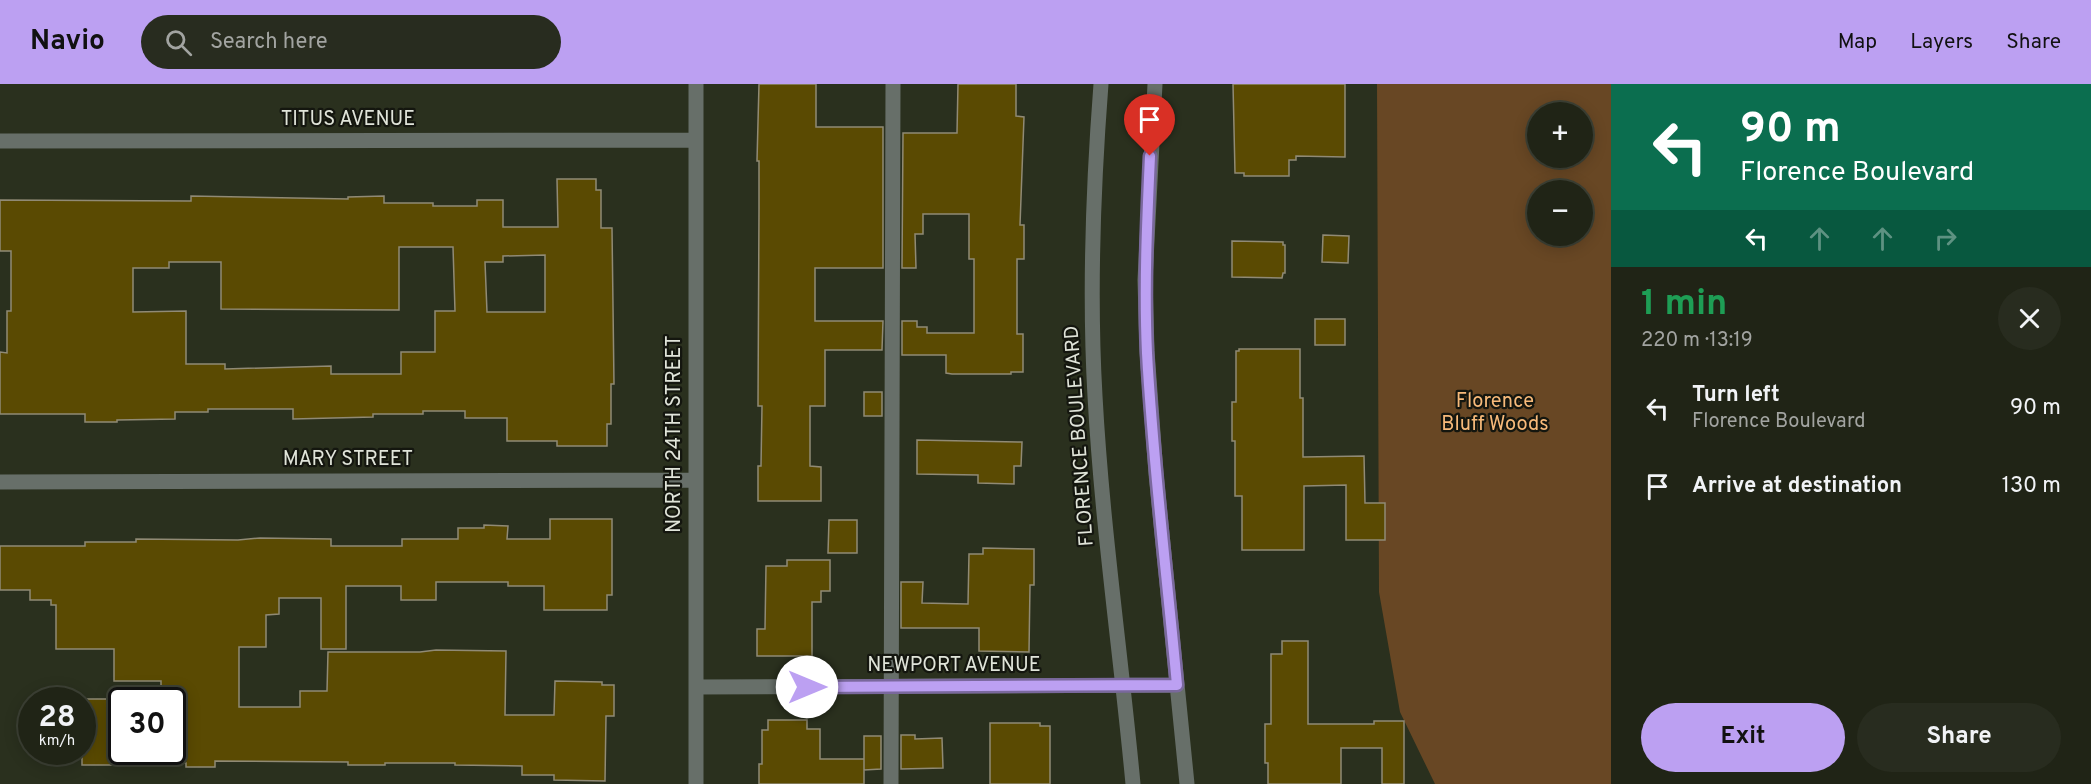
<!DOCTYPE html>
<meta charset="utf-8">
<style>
body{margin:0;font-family:Overpass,sans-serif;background:#282c1f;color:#f1f3f6;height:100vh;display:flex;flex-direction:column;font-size:22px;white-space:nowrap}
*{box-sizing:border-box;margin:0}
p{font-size:20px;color:#a2a4a1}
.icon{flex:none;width:33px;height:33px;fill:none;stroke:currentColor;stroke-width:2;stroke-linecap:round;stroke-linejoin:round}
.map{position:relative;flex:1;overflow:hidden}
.sheet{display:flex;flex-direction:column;background:#202416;width:480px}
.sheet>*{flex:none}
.hud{background:#0b6e4f;color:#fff;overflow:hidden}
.buttons{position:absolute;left:1527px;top:18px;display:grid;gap:12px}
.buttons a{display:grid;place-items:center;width:66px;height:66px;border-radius:50%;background:#202416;box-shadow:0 3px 15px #0003,0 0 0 2px #3d4135;font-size:30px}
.speed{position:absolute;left:18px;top:603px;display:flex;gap:12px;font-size:30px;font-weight:700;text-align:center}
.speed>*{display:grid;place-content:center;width:78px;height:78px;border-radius:50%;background:#202416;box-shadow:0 3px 15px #0003,0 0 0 2px #3d4135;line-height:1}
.speed small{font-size:15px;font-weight:400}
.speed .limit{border:3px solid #111;border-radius:9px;background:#fff;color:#111}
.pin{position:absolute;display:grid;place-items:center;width:51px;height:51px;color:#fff;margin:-62px -26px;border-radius:50% 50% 50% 0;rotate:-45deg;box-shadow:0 0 6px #0007}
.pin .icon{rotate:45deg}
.me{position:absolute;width:66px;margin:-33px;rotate:90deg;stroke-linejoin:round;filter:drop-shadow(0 0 4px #0008)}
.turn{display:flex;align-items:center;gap:21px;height:126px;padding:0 30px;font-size:27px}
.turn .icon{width:78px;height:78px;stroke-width:2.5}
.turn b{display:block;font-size:42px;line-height:51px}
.lanes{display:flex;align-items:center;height:57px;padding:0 30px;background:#0003;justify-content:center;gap:30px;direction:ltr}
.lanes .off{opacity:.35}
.round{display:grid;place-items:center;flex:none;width:63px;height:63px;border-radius:32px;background:#282c1f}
.head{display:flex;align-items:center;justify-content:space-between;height:102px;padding:0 30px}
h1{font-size:36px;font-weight:700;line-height:45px;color:#1e9e55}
.primary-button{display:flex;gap:12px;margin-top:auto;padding:12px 30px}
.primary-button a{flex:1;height:69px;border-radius:36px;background:#bca0f2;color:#111;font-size:24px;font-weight:700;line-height:69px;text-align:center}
.primary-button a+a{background:#282c1f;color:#f1f3f6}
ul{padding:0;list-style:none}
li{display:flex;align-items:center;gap:18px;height:78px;padding:0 30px}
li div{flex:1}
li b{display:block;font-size:22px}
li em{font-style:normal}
header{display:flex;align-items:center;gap:36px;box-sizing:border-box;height:84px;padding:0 30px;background:#bca0f2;color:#111}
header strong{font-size:28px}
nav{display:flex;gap:33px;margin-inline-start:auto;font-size:21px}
.search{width:420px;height:54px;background:#282c1f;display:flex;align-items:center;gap:15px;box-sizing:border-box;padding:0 21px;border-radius:33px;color:#a2a4a1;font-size:22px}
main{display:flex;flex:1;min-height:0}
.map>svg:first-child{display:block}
.green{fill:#684724;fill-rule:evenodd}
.building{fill:#5a4a02;stroke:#908a75;stroke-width:1.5;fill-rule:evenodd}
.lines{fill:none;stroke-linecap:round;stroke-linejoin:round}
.minor{stroke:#676f69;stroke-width:15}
.route-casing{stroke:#7a689d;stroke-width:15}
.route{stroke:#bca0f2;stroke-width:10}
.labels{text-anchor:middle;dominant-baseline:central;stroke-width:4.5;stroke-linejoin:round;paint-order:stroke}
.street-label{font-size:20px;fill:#e0e4d9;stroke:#14160f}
.park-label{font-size:20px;fill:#f7ba7a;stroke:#14160f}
</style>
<header>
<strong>Navio</strong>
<div class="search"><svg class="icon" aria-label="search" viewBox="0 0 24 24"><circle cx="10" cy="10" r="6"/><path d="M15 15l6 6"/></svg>Search here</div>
<nav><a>Map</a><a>Layers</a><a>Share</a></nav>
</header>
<main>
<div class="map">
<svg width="1611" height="700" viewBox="0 0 1611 700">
<rect width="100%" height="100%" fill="#2a301e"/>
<!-- green -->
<path class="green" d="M1377,0H1611V700H1435L1400,628L1379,508ZM1538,28H1582V74H1538ZM1538,106H1582V152H1538Z"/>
<!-- building -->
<path class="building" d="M759,0H816V43H883V184H815V237H883L882,266H825V322H810V382L821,383V417H758V382H761L762,322H758L759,125V77H757Z
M958,0H1016V32L1024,33L1020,141H1024V175H1017V250H1023V288H1011V290H952L946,289V271H902V237H917V243H927V249H974V175H969V130H923V150H915L916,184H902L903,49H957Z
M1233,0H1345V73L1296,72V76H1289V92H1244V89H1235Z
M557,95H596V106H601V144H612L614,300H611V340H607V362H557V357H507V334H465V327H423V330H373V333L293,335V325H208V328H175V335L117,336V338H85V330H0V268L7,269V227H11V167H0V116L191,117V112L348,115V113L384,112V119H433V122H477V116H503V143H558ZM399,163H453L455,227H435V268H401V290H331V282L225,285V280H186V227L133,228V184H169V178H221V225L399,226ZM545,171V228H487L485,178H503V172Z
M1323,151L1349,152L1348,179L1322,178Z
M1232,157L1283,158V161H1285V189H1283L1282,194L1232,193Z
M1315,235H1345V261H1315Z
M1239,265H1300V314H1303V373L1364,372L1365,419H1385V456H1346V401L1304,402V466H1242V412H1235V357H1232V318H1236V267H1239Z
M864,308H882V332H864Z
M917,356L1022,358L1021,382H1014V400L978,399V391L917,390Z
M550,435H612V511H607V526H544V502H508V498H436V516H401V502H346V565H321V514H279V530L266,531V563H239V623H300V607H327L328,568H420L436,566L506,567L505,631H554L555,597L602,598V601H614V632H606L605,697L554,696V691H522V682L455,681V679H385V681H348V678L215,677V683H186V679H172V604H161V597H114V565H56V521H51V516H30V506H0V462H85V458H136V455L238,456L260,454L331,455V462H402V455H458V444H484V441L508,442L507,455H550Z
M829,436H857V469H828Z
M983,464L1034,465V501H1030L1029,568L979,567V544H901V498H923L922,519L968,520L969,470H983Z
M787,476H830V507H821V518H812V572H757V545H765L766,482H787Z
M1282,557H1308V640H1374V637H1404V700H1382V664H1341V700H1268V679H1265V640H1271V570H1282Z
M82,615H115V681H82Z
M768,636H807V645H820V675H864V700H759V680H762V646H768Z
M990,639H1040V642H1050V700H990Z
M901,651H915V655L942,654L943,684L901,685Z
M864,652H881V685L864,686Z"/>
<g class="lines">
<!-- minor -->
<path class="minor" d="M1101,0C1093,104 1089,208 1095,312C1102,442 1121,571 1133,700
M1155,0L1145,196L1147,267L1156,390L1187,700
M0,57L696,56
M0,398L696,396
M696,603L1177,601
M696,700V0
M891,700L893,0"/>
</g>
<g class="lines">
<!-- route casing -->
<g class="route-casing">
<path id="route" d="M807,603L1177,601C1167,491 1153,380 1147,269C1144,203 1147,138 1150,72"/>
</g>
<!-- route -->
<use href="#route" class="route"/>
</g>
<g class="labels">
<!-- street labels -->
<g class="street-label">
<text x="348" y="36">TITUS AVENUE</text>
<text transform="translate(675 350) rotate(-90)">NORTH 24TH STREET</text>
<text transform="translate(1080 352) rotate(-94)">FLORENCE BOULEVARD</text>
<text x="348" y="376">MARY STREET</text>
<text x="954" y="582">NEWPORT AVENUE</text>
</g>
<!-- park labels -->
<g class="park-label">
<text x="1495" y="318">Florence<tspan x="1495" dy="23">Bluff Woods</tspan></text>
</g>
</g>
</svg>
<div class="buttons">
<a>+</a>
<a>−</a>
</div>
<div class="speed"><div>28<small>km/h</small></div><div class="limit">30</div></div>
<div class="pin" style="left:1150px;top:72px;background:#d93025"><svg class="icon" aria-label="arrive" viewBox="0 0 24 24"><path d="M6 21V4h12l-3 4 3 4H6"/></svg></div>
<svg class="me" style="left:807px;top:603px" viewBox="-20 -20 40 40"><circle r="19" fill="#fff"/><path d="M0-13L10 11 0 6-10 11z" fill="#bca0f2"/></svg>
</div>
<section class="sheet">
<div class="hud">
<div class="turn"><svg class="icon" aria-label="left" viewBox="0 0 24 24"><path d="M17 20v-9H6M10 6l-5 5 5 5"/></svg><div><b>90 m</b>Florence Boulevard</div></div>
<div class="lanes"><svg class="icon" aria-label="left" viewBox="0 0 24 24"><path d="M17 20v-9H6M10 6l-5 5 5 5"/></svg><svg class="icon off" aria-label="ahead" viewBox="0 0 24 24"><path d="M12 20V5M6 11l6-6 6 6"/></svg><svg class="icon off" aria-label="ahead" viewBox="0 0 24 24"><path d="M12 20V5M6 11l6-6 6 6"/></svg><svg class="icon off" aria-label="right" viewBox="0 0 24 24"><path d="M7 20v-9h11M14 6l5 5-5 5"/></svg></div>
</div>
<div class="head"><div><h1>1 min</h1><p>220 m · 13:19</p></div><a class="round"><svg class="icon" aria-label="close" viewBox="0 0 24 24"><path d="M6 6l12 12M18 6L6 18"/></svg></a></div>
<ul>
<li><svg class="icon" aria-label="left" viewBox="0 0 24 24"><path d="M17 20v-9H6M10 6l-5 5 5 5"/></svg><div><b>Turn left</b><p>Florence Boulevard</p></div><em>90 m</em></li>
<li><svg class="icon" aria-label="arrive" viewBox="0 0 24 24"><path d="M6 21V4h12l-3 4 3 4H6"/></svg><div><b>Arrive at destination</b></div><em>130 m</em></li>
</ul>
<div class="primary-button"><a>Exit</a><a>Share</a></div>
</section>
</main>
